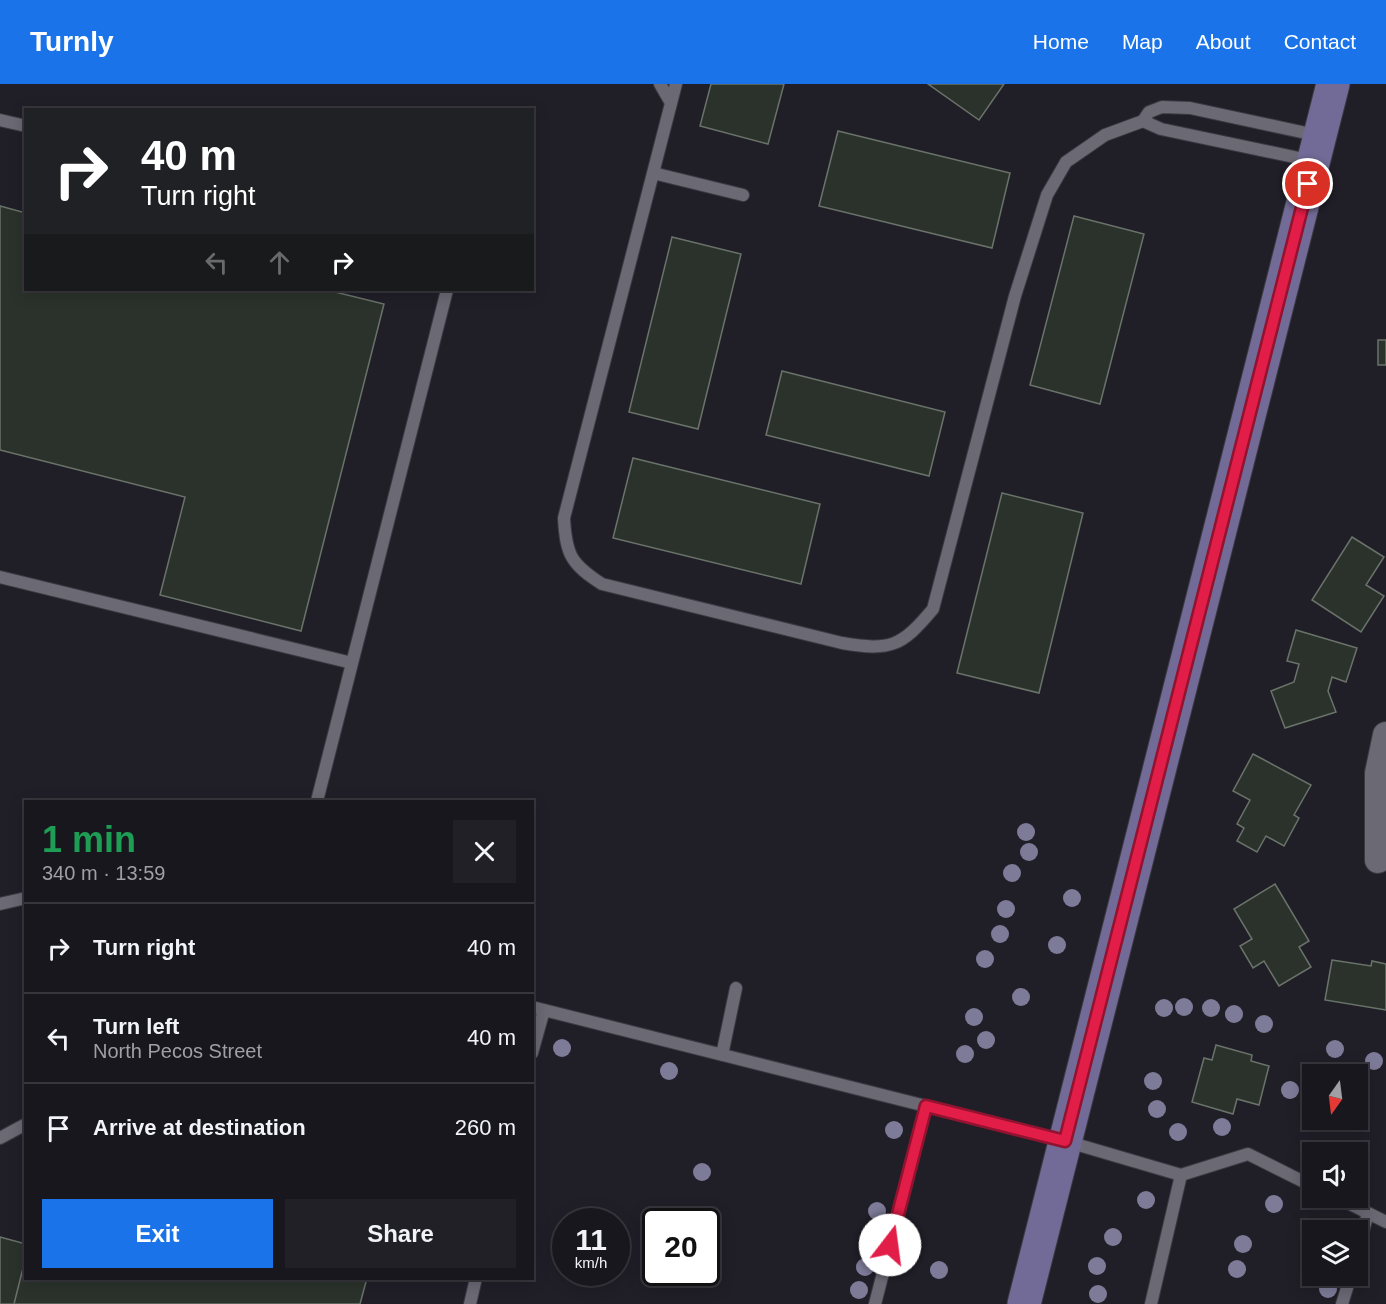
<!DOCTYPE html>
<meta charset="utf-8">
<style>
body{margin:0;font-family:Helvetica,sans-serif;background:#212027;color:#f1f3f6;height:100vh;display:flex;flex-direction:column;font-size:22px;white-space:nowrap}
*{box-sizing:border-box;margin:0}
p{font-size:20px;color:#9f9fa4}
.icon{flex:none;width:33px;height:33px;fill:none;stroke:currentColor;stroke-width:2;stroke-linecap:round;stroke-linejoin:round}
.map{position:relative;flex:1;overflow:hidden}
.sheet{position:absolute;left:24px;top:716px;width:510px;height:480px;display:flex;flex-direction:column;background:#18171e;border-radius:0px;box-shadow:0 3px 15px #0003,0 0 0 2px #36363c}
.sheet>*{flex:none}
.hud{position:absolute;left:24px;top:24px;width:510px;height:183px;border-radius:0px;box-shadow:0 3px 15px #0003,0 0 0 2px #36363c;background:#202124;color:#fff;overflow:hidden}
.needle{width:39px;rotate:194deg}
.controls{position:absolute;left:1302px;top:980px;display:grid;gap:12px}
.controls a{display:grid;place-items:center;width:66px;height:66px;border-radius:0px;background:#18171e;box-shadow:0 3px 15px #0003,0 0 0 2px #36363c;font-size:30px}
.speed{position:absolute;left:552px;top:1124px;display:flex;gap:12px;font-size:30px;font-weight:700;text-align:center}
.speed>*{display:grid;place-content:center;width:78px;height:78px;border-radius:50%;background:#18171e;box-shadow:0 3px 15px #0003,0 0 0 2px #36363c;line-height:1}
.speed small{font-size:15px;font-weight:400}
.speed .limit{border:3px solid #111;border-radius:9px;background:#fff;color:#111}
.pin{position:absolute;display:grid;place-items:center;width:51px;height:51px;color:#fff;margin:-26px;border:3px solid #fff;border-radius:50%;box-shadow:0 2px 6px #0007}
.me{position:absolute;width:66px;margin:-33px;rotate:15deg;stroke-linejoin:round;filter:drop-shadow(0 0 4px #0008)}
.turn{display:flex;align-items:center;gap:21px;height:126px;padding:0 18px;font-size:27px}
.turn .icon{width:78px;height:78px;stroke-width:2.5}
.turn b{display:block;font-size:42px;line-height:51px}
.lanes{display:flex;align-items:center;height:57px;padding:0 18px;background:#0003;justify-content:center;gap:30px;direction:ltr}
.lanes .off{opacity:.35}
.round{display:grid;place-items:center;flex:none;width:63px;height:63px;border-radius:0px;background:#212027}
.summary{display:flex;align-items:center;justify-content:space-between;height:102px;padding:0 18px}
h1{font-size:36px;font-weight:800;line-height:45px;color:#1e9e55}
.button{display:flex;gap:12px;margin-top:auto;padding:12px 18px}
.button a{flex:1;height:69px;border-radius:0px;background:#1a73e8;color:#fff;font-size:24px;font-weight:800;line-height:69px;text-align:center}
.button a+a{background:#212027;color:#f1f3f6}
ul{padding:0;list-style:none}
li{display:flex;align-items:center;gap:18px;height:90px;padding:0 18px;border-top:2px solid #36363c}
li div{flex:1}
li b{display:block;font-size:22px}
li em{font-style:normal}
header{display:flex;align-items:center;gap:36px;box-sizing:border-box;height:84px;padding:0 30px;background:#1a73e8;color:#fff}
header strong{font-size:28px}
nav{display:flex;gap:33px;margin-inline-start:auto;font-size:21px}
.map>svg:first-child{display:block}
.building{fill:#2b322b;stroke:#6a736a;stroke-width:1.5}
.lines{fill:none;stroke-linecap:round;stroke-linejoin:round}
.lane-casing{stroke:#3b3a42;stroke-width:14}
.street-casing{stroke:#3b3a42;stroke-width:28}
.secondary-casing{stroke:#3b3a42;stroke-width:35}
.lane{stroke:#6a6974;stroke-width:12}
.street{stroke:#6a6974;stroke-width:26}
.secondary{stroke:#736b97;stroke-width:33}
.tree{fill:#7e7b99}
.route-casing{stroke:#92132f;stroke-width:15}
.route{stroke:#e11d48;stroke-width:10}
</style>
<header>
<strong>Turnly</strong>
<nav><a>Home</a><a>Map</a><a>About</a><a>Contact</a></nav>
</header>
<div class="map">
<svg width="1386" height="1220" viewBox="0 0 1386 1220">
<rect width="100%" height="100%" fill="#201f28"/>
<!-- building -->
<path class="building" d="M711,0H784L768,60L700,42Z
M928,0H1004L979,36Z
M838,47L1010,89L992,164L819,122Z
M0,122L26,129V206H327L384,220L301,547L160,511L185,413L0,366Z
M1074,132L1144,150L1100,320L1030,301Z
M672,153L741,170L698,345L629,328Z
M1378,256H1386V281H1378Z
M782,287L945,328L929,392L766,351Z
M633,374L820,420L801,500L613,454Z
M1002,409L1083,429L1039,609L957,589Z
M1352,453L1384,473L1366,501L1384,512L1361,548L1312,516Z
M1296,546L1357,564L1346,598L1332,593L1328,607L1336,628L1285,644L1271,607L1294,598L1299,580L1287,577Z
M1253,670L1311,701L1294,731L1299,734L1284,762L1266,752L1257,768L1237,757L1244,744L1237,740L1250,716L1233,707Z
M1275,800L1309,857L1299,863L1311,883L1279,902L1264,877L1253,884L1240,862L1252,855L1234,825Z
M1332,876L1371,882L1372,877L1386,880V926L1325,916Z
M1216,961L1252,971L1251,977L1269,982L1259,1021L1237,1015L1233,1030L1192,1018L1204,974L1212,976Z
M0,1153L26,1160V1172L14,1220H0Z
M26,1172V1194H367L360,1220H14Z"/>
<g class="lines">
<!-- lane casing -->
<g class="lane-casing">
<path id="lane" d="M660,0L671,19
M676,0L564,434C566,471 571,480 602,500L842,559C891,567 901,563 933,525L1015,212L1047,111L1066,78L1105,51L1143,37L1149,28L1162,23L1190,24L1320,52
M0,36L26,42
M1143,37L1161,45L1313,77
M653,89L743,111
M0,493L352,579
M317,717L447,206
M0,820L26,814
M532,923L1065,1057L1181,1091L1248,1070L1312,1102
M532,969L544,926
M722,971L736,904
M0,1054L26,1040
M1336,1113L1386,1138
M1358,1166L1368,1129
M470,1220L476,1194
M875,1220L926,1022
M1151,1220L1181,1091
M1342,1220L1351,1191"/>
</g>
<!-- street casing -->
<g class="street-casing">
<path id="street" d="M1378,776V689L1386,651"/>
</g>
<!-- secondary casing -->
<g class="secondary-casing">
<path id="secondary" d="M1024,1220L1333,0"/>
</g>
<!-- lane -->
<use href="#lane" class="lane"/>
<!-- street -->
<use href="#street" class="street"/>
<!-- secondary -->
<use href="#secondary" class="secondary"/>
</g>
<!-- trees -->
<g class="tree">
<circle cx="1026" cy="748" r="9"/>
<circle cx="1029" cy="768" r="9"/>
<circle cx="1012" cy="789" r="9"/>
<circle cx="1072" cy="814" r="9"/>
<circle cx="1006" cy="825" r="9"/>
<circle cx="1000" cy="850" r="9"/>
<circle cx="1057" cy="861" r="9"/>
<circle cx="985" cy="875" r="9"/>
<circle cx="1021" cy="913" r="9"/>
<circle cx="1184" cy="923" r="9"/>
<circle cx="1164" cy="924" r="9"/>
<circle cx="1211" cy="924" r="9"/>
<circle cx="1234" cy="930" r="9"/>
<circle cx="974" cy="933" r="9"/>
<circle cx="1264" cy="940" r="9"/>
<circle cx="986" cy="956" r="9"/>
<circle cx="562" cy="964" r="9"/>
<circle cx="1335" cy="965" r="9"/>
<circle cx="965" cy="970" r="9"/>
<circle cx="1374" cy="977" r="9"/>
<circle cx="669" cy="987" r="9"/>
<circle cx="1153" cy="997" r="9"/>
<circle cx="1290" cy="1006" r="9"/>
<circle cx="1157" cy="1025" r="9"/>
<circle cx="1222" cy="1043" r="9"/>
<circle cx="894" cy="1046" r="9"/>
<circle cx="1178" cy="1048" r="9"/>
<circle cx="702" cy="1088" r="9"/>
<circle cx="1146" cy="1116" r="9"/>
<circle cx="1274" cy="1120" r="9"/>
<circle cx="877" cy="1127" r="9"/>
<circle cx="1113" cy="1153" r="9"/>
<circle cx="1243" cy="1160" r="9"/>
<circle cx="1097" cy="1182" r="9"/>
<circle cx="865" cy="1183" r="9"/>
<circle cx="1237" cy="1185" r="9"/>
<circle cx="939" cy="1186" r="9"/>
<circle cx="1328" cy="1205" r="9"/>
<circle cx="859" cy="1206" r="9"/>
<circle cx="1098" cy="1210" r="9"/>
</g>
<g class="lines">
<!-- route casing -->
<g class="route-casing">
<path id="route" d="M890,1161L926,1022L1065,1057L1308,100"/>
</g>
<!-- route -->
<use href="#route" class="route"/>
</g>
</svg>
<div class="controls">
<a><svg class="needle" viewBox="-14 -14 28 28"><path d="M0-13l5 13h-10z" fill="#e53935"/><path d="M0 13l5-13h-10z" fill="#9f9fa4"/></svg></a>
<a><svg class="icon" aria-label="sound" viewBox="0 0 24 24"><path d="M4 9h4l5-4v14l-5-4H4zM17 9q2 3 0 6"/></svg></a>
<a><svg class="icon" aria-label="layers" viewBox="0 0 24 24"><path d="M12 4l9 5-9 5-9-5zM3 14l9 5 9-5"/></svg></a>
</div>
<div class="speed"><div>11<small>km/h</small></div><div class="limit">20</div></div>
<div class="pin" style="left:1308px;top:100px;background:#d93025"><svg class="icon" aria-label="arrive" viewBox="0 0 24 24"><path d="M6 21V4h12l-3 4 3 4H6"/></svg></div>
<svg class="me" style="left:890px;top:1161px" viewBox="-20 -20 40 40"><circle r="19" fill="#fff"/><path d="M0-13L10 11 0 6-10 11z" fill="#e11d48"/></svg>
<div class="hud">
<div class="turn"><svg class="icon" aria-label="right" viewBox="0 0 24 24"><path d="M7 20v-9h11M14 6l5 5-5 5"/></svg><div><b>40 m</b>Turn right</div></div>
<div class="lanes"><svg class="icon off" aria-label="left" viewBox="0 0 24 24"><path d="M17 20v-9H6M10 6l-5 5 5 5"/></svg><svg class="icon off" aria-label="ahead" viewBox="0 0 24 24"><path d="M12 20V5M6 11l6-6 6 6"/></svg><svg class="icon" aria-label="right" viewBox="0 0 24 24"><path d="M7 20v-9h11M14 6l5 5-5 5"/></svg></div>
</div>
<section class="sheet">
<div class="summary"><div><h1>1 min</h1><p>340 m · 13:59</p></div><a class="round"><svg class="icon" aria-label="close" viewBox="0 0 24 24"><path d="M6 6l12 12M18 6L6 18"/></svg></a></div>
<ul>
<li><svg class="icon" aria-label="right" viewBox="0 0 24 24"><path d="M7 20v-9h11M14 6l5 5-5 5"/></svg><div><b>Turn right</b></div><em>40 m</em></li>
<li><svg class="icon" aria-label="left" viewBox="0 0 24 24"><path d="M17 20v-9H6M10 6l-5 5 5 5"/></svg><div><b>Turn left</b><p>North Pecos Street</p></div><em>40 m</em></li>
<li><svg class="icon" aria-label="arrive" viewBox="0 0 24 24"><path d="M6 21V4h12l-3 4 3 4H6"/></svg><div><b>Arrive at destination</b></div><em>260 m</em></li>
</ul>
<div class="button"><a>Exit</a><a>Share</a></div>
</section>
</div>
